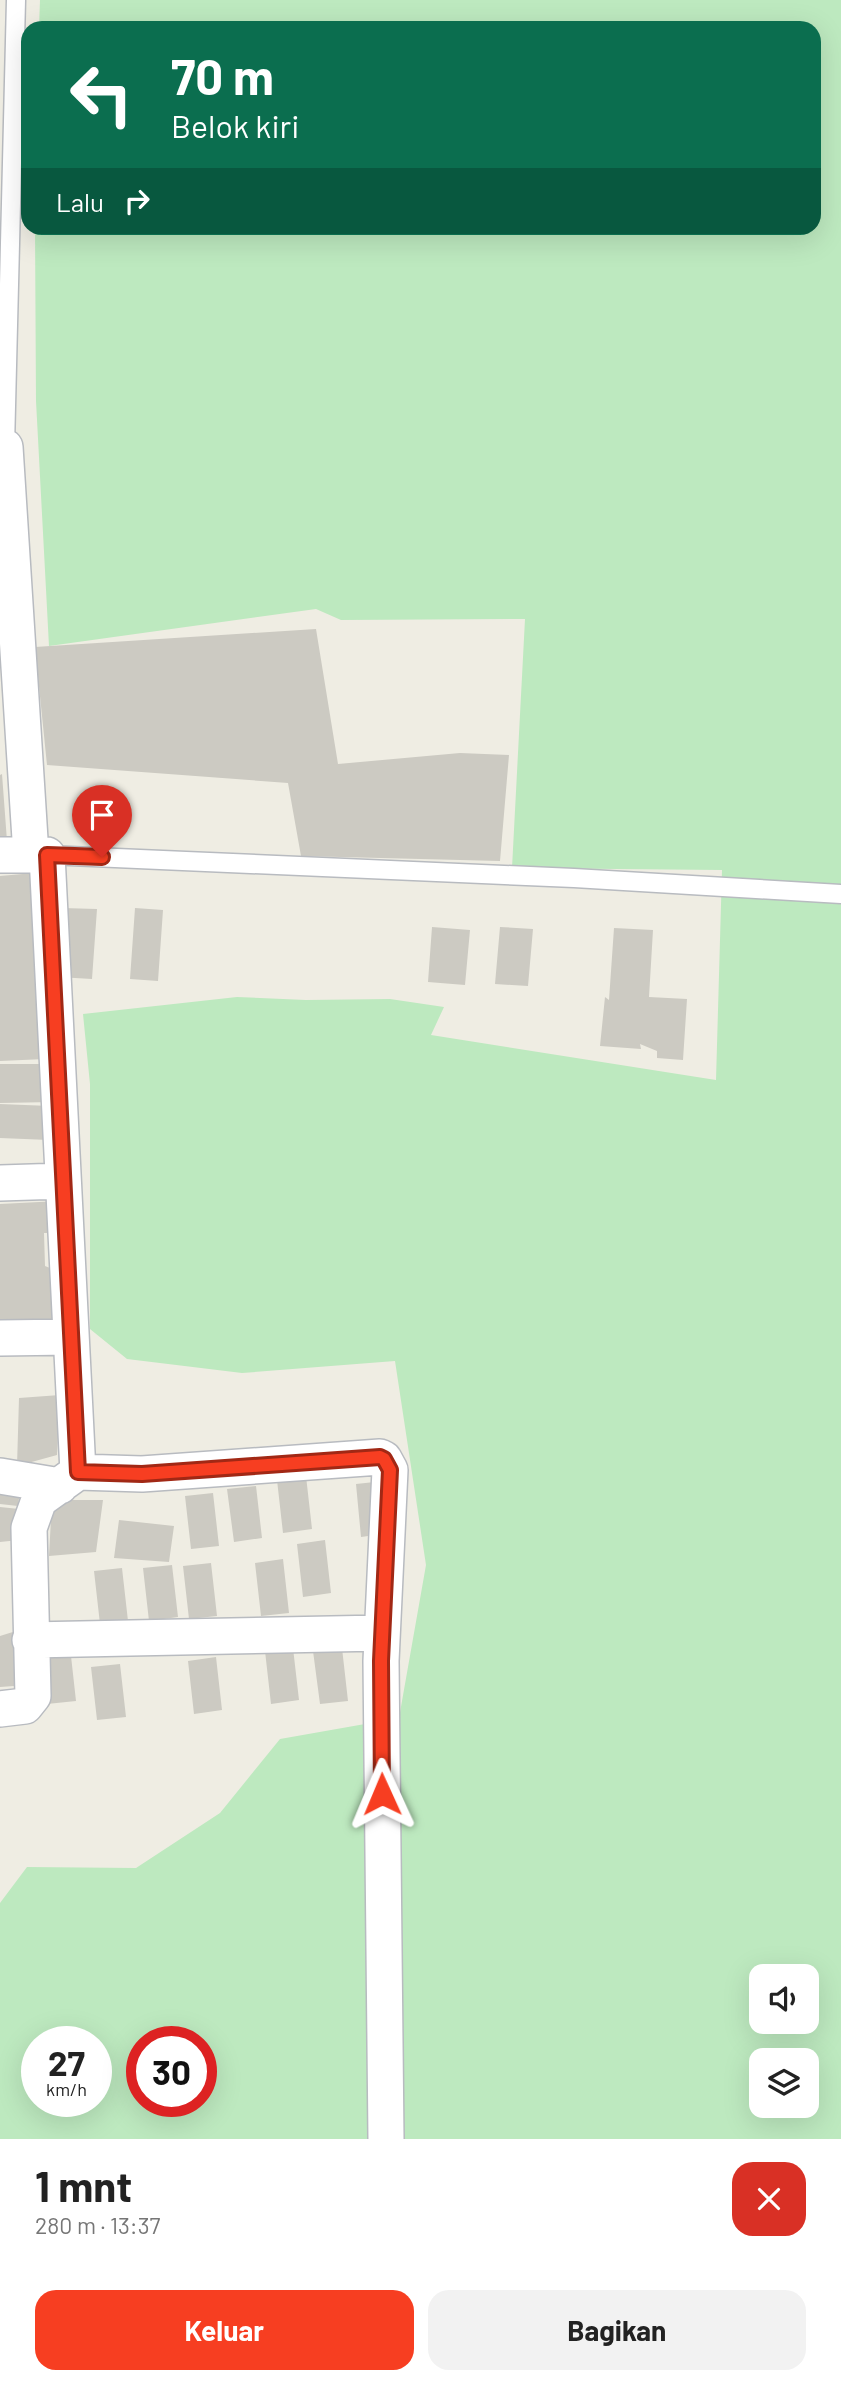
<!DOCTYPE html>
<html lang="id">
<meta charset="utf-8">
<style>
body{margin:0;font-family:Barlow,sans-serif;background:#f2f2f2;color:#222;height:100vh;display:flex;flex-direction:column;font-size:26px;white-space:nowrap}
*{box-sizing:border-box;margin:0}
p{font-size:23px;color:#767676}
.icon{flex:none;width:38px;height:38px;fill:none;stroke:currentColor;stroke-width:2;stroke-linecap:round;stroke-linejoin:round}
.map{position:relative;height:2139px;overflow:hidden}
.side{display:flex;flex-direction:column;background:#fff;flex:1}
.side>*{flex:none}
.hud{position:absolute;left:21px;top:21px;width:800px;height:214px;border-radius:21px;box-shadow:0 7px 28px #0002;background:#0b6e4f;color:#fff;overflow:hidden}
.tools{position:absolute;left:749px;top:1964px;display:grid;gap:14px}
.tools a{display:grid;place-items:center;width:70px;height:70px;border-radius:14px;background:#fff;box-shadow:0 7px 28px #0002;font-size:35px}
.speed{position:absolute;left:21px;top:2026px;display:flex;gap:14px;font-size:35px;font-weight:700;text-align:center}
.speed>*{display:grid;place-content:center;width:91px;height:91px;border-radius:50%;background:#fff;box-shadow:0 7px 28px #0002;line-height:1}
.speed small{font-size:18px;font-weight:400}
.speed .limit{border:10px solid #d22;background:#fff;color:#111}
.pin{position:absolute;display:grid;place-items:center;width:60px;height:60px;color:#fff;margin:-72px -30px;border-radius:50% 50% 50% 0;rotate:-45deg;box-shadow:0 0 7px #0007}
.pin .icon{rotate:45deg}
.me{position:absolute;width:77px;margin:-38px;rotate:359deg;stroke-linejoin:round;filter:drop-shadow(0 0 5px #0008)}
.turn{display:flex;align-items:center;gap:24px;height:147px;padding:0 35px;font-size:32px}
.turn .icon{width:91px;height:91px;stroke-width:2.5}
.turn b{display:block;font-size:49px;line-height:60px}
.then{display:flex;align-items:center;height:66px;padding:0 35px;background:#0003;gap:14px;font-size:26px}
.round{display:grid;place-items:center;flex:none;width:74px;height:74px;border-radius:21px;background:#f2f2f2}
.headline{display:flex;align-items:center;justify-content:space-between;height:119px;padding:0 35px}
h1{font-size:42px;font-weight:700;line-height:52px}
.primary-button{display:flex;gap:14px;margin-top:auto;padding:14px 35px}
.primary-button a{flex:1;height:80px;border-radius:21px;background:#f73e21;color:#fff;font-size:28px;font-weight:700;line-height:80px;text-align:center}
.primary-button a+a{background:#f2f2f2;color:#222}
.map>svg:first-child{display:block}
.green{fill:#bde9bf;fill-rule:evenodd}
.building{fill:#cccac2}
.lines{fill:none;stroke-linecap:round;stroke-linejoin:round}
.service-casing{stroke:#b8bbc0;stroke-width:21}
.minor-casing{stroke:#b8bbc0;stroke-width:38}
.service{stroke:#fff;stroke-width:18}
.minor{stroke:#fff;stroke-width:35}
.route-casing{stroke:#a12815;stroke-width:18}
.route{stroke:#f73e21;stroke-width:12}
</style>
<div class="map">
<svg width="841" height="2139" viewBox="0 0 841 2139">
<rect width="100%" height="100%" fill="#efede3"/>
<!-- green -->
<path class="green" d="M40,0H841V2139H0V1903L27,1867L136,1868L220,1813L280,1739L399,1718L426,1565L395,1361L242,1373L127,1359L90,1329V1084L83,1014L237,997L306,1000L390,999L444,1007L431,1035L716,1080L722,870L512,868L525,619L341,620L316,609L49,646L36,401L35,228H814V28H39ZM761,1976H807V2021H761ZM37,2042H96V2102H37ZM142,2042H201V2102H142ZM761,2060H807V2105H761Z"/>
<!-- building -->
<path class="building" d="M316,629L338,764L460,753L509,755L500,861L301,856L288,783L47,765L35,647Z
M2,774L7,841L0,842V775Z
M34,873L45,1059L0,1061V876Z
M62,908L97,909L92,979L58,977Z
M135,908L163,910L158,981L130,979Z
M432,927L470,930L465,985L428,982Z
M500,927L533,929L528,986L495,984Z
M614,928L653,930L649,997L687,999L683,1060L657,1058V1051L640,1044L641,1049L600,1046L605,997L609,1000Z
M0,1064H53V1102L0,1103Z
M0,1104L50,1106L49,1140L0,1138Z
M59,1201L60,1233H44L45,1266L50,1268L54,1329L0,1333V1204Z
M60,1395L57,1455L17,1466L19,1398Z
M306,1476L312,1529L283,1533L277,1480Z
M0,1481L21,1483L18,1506L0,1504Z
M384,1481L390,1533L361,1537L356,1484Z
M256,1486L262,1538L234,1542L227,1489Z
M213,1493L219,1546L191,1549L185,1496Z
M52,1500H103L96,1552L49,1556Z
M0,1507L19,1509V1540L0,1542Z
M119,1520L174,1526L169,1562L114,1558Z
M325,1540L331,1593L303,1597L297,1544Z
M283,1559L289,1613L261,1616L255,1563Z
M211,1563L217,1616L189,1619L183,1566Z
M172,1565L178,1617L149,1621L143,1568Z
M122,1568L128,1621L100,1624L94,1571Z
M16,1631L14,1686L0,1687V1636Z
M70,1647L76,1701L47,1704L41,1651Z
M293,1648L299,1700L271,1704L265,1651Z
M342,1648L348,1701L320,1704L313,1651Z
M216,1657L222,1710L194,1714L188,1661Z
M120,1664L126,1717L97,1720L91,1667Z"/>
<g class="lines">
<!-- service casing -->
<g class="service-casing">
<path id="service" d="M1,447H5L16,0
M47,855L574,878L841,894"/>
</g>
<!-- minor casing -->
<g class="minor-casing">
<path id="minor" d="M5,447L31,855
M0,855H47L78,1472
M0,1183L63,1181
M0,1338L71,1337
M0,1476L60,1486
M30,1640L382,1633
M0,1709L25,1706L33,1696L29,1528L39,1500L78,1472L142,1474L380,1457L384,1459L390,1470L381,1661L386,2139"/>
</g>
<!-- service -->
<use href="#service" class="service"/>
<!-- minor -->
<use href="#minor" class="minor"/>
</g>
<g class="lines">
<!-- route casing -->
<g class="route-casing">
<path id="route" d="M102,857L47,855L78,1472L142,1474L380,1457L384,1459L390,1470L381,1661L382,1794"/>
</g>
<!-- route -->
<use href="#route" class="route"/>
</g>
</svg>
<div class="tools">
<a><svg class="icon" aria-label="sound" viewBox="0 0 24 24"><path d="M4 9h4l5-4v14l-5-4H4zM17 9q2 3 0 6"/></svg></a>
<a><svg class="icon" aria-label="layers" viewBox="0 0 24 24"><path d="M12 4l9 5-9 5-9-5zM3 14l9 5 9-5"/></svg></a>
</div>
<div class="speed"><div>27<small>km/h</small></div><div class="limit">30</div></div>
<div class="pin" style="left:102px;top:857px;background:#d93025"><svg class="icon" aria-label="arrive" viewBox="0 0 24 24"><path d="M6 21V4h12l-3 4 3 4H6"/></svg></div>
<svg class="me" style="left:382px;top:1794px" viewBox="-20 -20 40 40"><path d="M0-17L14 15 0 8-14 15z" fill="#f73e21" stroke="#fff" stroke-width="4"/></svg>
<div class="hud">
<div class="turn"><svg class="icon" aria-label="left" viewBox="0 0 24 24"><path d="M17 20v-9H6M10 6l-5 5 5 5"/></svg><div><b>70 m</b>Belok kiri</div></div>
<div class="then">Lalu<svg class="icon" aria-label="right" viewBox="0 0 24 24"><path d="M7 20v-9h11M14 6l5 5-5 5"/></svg></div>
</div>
</div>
<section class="side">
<div class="headline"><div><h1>1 mnt</h1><p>280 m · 13:37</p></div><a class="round" style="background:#d93025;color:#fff"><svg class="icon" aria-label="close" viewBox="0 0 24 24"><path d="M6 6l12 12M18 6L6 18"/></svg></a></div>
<div class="primary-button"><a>Keluar</a><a>Bagikan</a></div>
</section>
